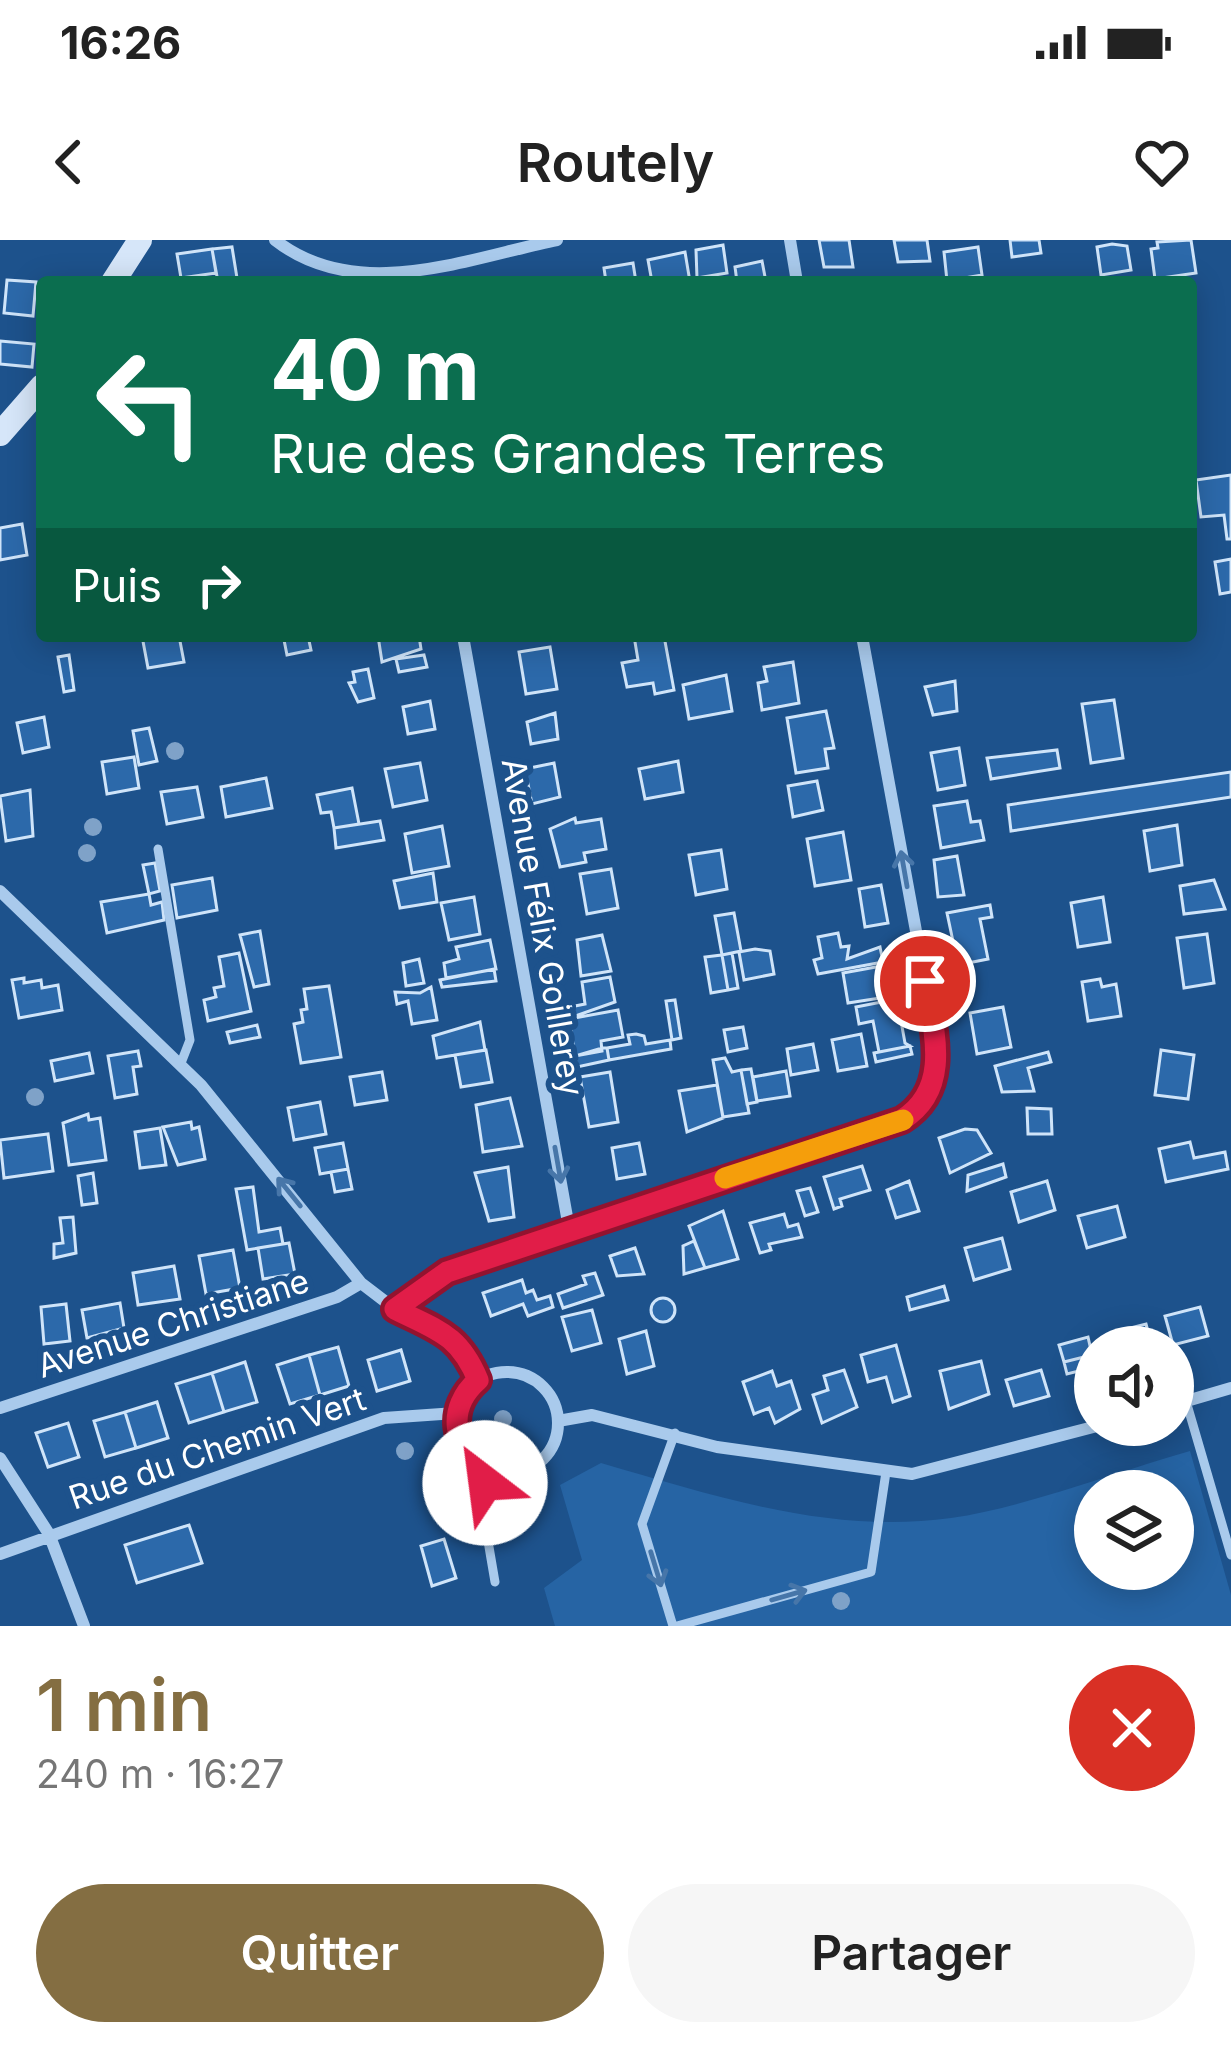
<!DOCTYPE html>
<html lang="fr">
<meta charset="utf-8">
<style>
body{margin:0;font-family:Inter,sans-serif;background:#f6f6f6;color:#222;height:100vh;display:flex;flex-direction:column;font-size:45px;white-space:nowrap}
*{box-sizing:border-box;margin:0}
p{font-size:39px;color:#767676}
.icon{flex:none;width:66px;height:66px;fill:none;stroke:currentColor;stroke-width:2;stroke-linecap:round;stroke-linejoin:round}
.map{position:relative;height:1386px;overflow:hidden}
.panel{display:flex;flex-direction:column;background:#fff;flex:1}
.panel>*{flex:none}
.hud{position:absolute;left:36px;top:36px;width:1161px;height:366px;border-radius:12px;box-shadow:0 6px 30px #0003;background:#0b6e4f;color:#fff;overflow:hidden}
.controls{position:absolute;left:1074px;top:1086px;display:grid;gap:24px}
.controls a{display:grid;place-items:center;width:120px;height:120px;border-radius:50%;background:#fff;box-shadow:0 6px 30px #0003;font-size:60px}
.pin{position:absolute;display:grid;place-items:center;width:102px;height:102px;color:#fff;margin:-51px;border:6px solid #fff;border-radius:50%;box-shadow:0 3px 12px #0007}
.me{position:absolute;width:132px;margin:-66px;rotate:330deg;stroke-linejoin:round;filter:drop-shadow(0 0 9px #0008)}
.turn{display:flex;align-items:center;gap:42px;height:252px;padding:0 36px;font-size:54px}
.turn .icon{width:156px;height:156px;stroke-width:2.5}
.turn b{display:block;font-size:84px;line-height:102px}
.then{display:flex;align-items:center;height:114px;padding:0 36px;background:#0003;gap:24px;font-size:45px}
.round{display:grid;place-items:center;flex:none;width:126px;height:126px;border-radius:63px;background:#f6f6f6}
.headline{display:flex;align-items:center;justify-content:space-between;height:204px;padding:0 36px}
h1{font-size:72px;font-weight:600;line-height:90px;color:#846e42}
.button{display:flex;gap:24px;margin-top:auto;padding:24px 36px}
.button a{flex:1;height:138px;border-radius:72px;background:#846e42;color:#fff;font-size:48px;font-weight:600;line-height:138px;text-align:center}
.button a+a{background:#f6f6f6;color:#222}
.status{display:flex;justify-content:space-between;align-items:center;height:84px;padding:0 60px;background:#fff;direction:ltr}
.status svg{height:33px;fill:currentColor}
header{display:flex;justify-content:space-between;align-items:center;height:156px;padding:0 36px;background:#fff;font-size:54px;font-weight:600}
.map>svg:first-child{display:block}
.green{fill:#2664a4;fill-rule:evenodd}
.building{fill:#2c69aa;stroke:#cfe4f9;stroke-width:3}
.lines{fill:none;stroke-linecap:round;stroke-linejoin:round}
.service{stroke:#a9caec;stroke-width:9}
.minor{stroke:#a9caec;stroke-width:12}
.secondary{stroke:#d6e6f9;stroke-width:24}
.tree{fill:#7fa2c8}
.oneway{stroke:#4776a9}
.route-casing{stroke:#92132f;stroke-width:30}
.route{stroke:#e11d48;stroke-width:21}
.slow{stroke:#f59e0b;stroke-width:21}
.labels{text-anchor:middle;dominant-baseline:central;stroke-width:12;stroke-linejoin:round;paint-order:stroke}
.street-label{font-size:33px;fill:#fff;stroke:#1d528c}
</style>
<div class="status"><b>16:26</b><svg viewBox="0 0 49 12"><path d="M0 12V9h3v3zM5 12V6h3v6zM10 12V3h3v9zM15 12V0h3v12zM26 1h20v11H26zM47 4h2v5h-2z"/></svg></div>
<header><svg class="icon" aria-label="back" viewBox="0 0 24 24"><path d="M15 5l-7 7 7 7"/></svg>Routely<svg class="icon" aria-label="heart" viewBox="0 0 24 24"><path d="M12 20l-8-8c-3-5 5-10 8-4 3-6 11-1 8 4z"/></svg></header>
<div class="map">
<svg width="1231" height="1386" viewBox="0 0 1231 1386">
<rect width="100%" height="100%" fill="#1d528c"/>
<!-- green -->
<path class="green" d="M1190,1211L1231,1355V1386H555L544,1348L582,1320L560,1245L601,1223C715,1256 831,1295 951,1278C1026,1267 1116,1232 1190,1211ZM1095,1251H1173V1329H1095Z"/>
<!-- building -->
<path class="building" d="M819,0H849L853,27H824Z
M894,0H927L930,21L898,22Z
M1010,0H1039L1041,13L1012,17Z
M1191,0L1196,33L1155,39L1151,9L1158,8L1157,2Z
M1112,4L1127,6L1131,30L1101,35L1097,7Z
M723,5L727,33L697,38L696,10Z
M232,7L237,38L218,42L212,9Z
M978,7L982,35L947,41L944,12Z
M212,9L216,33L181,38L177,14Z
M685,12L690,42H652L648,20Z
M762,21L766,42H737L735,27Z
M633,23L636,42H606L604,28Z
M7,40L36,42L33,76L4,73Z
M0,101L34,104L32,127L0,124Z
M1231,235V299H1227L1224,275L1201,277L1196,240Z
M22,284L27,315L0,320V288Z
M1231,319V352L1220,354L1215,322Z
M142,396H179L184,422L148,428Z
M308,396L311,410L287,415L284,400Z
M378,396H419L421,409L382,422Z
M634,396H664L674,450L655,454L653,443L627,447L622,423L638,420Z
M550,407L557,449L526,454L519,412Z
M69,415L74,450L64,452L58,417Z
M424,415L427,427L399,432L396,419Z
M793,422L799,463L762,470L758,443L767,441L764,427Z
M368,429L374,458L358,462L349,443L355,442L353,432Z
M726,435L732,471L689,479L683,445Z
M955,441L957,471L933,475L925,447Z
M1114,460L1123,518L1091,523L1082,464Z
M430,461L435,489L408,494L403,467Z
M826,471L834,508L825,509L828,528L796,533L787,478Z
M555,473L558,499L531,504L527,482Z
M44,477L49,507L23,513L17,483Z
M149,488L157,521L139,525L133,491Z
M959,508L965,545L938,550L931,513Z
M1057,510L1060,528L991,539L987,518Z
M134,517L139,548L107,554L102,522Z
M678,521L683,552L645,559L639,529Z
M420,523L427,560L393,567L385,529Z
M554,523L560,557L532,564L525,529Z
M1231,532V557L1011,591L1008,565Z
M266,538L272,568L226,577L221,547Z
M817,541L823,570L793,577L788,546Z
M197,547L203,577L167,584L161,552Z
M352,548L359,584L334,588L331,572L321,573L317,555Z
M30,550L33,596L6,601L0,556Z
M967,561L971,582L980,581L984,600L941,608L934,566Z
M575,578L576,583L601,579L606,609L584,613L586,622L560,627L550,589Z
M380,581L384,600L336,608L334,588Z
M1177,585L1182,625L1150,631L1144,591Z
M442,586L449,626L412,633L405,594Z
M843,592L851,640L815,646L807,599Z
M721,610L727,649L696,655L689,615Z
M957,616L964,655L938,657L934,620Z
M155,623L160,651L149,654L143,625Z
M611,629L618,668L587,674L580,634Z
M433,633L437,662L400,668L394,641Z
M212,638L217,670L177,678L172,645Z
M1214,640L1225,669L1184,674L1180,646Z
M881,645L888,683L865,687L859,649Z
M149,654L151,665L162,662L164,680L107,693L101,662Z
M474,657L480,694L449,700L441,663Z
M1103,657L1110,702L1078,707L1071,663Z
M990,665L992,677L980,679L988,719L958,725L947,673Z
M734,673L741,711L722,715L715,676Z
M260,691L269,744L254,747L240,695Z
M838,693L841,707L849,706L847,719L880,707L883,722L818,734L814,720L822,718L818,697Z
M1207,694L1214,743L1184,748L1177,698Z
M602,695L611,731L581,736L577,700Z
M490,700L496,729L446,738L444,723L459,719L456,707Z
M755,709L770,711L774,734L744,740L739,712Z
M239,713L251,771L208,781L204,760L216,757L214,748L224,746L219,717Z
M732,713L738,748L728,750L722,715Z
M722,715L728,750L711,753L705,717Z
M419,719L424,743L406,746L403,723Z
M887,725L893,756L848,763L843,733Z
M494,729L496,741L442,747L440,740Z
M610,737L615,762L567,779L565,768L585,764L582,742Z
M24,738V743L41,740L42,748L58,745L62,770L19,778L12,740Z
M1100,739L1102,747L1116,744L1121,776L1088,781L1082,742Z
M329,746L341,817L301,823L294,784L303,782L301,770L307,769L304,749Z
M431,747L437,780L412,784L408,761L397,764L395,752L420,753Z
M897,759L905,803L910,806L879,812L873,781L859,784L856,767Z
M675,760L681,798L672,800L666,761Z
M1003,767L1011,807L977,814L970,773Z
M618,770L623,797L601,801L602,811L575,816L569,779Z
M480,782L485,810L437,818L433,796Z
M257,785L260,797L230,803L227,792Z
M743,787L747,808L728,812L724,790Z
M636,794L644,796L646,804L670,800L671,809L609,820L607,808L630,804L628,795Z
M861,794L867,826L838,831L832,800Z
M813,804L818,830L791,835L787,809Z
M910,806L912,814L876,822L874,813Z
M602,808H607L609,820L577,827L575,816Z
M486,810L492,842L461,847L455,815Z
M1161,810L1194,815L1188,859L1155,855Z
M138,811L141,826L133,827L137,854L115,858L108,816Z
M1048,812L1051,822L1028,828L1034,851L1002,852L995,826Z
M89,813L93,833L55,841L51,821Z
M725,818L732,832L741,830L749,873L723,877L713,820Z
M751,829L757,862L747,864L741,830Z
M786,831L790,856L757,861L753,837Z
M382,832L387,860L355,865L350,837Z
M610,832L618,882L589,887L580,837Z
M717,845L723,878L687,892L679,851Z
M510,858L522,906L483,912L476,865Z
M320,862L326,894L294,900L288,868Z
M1027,868L1051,869L1052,894H1028Z
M88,874L89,880L100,878L106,920L69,925L63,883Z
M191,882L192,889L199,887L205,919L178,925L163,887Z
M160,888L166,925L140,928L135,892Z
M965,889L977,890L991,913L950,933L939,898Z
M48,894L53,931L4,938L0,900Z
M1190,902L1194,918L1225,912L1228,929L1166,942L1159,909Z
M343,903L348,929L320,934L315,908Z
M639,903L645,934L617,939L612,908Z
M1003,924L1006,937L967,951L968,935Z
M862,926L870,950L840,959L842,966L834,969L824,937Z
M508,927L514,977L489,981L475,933Z
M348,929L352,949L335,952L331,932Z
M93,933L97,963L82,965L78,936Z
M909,941L919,971L896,978L887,950Z
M1047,941L1055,970L1019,982L1011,952Z
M253,947L259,992L280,988L283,1004L247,1010L236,949Z
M810,948L818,972L805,976L797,951Z
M1117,966L1125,997L1087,1008L1078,976Z
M723,971L738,1019L705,1028L689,986Z
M784,974L788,987L798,984L802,997L769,1004L771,1010L760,1013L750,983Z
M73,977L76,1013L54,1018V1004L63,1003L60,978Z
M1002,998L1010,1029L974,1040L965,1008Z
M694,1001L705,1028L684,1034L683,1006Z
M289,1003L295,1034L263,1039L258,1008Z
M635,1008L644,1034L617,1036L610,1016Z
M233,1010L240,1048L206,1054L199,1016Z
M174,1026L180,1059L138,1065L133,1033Z
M595,1033L603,1055L563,1068L558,1054L586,1044L583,1036Z
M522,1040L526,1053L533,1050L537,1060L550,1056L553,1067L528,1076L523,1064L491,1076L483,1053Z
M944,1046L948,1060L910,1070L907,1057Z
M651 1070a12 12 0 1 1 24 0a12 12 0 1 1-24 0Z
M120,1063L124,1088L87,1098L82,1070Z
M66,1064L70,1101L44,1104L41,1067Z
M1200,1067L1208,1096L1173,1105L1165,1076Z
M592,1070L601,1103L572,1111L562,1077Z
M1146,1084L1152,1107H1114L1110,1093Z
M646,1091L654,1126L627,1134L619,1099Z
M1088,1097L1092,1115L1064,1122L1059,1105Z
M896,1105L910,1156L893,1162L886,1137L868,1142L861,1115Z
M338,1107L349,1146L320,1155L309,1115Z
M401,1110L410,1141L377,1151L368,1120Z
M309,1115L320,1155L290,1164L277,1125Z
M1092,1115L1095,1127L1067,1134L1064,1122Z
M981,1121L989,1154L949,1169L940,1131Z
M245,1122L257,1162L224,1172L212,1133Z
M844,1130L857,1167L822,1183L813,1155L828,1150L824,1136Z
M1041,1130L1049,1156L1014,1166L1006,1140Z
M772,1131L777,1146L791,1141L800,1169L775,1183L769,1168L754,1174L743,1142Z
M212,1133L224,1172L189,1183L176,1144Z
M157,1162L168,1198L136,1208L125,1172Z
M125,1172L136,1208L105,1217L94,1181Z
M68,1183L79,1217L48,1227L36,1193Z
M189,1285L202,1323L137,1343L125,1305Z
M444,1299L456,1338L432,1346L421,1306Z"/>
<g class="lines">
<!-- service -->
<path class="service" d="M158,609L190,800L181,823
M1186,1161L1231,1315
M487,1230L481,1260L495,1342
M673,1386L642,1284L675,1193
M677,1386L871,1332L886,1232"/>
<!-- minor -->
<path class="minor" d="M275,0C357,64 465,19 557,0
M790,0L797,42
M463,396L569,988
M0,651L201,845L361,1043L395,1069L455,1099L479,1140
M395,1069L447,1032L886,887C936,867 938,833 933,784L862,396
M456 1183a51 51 0 1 1 102 0a51 51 0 1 1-102 0Z
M1173,1165L1231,1148
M0,1168L337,1057L361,1043
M558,1181L592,1175L717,1207L912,1234L1101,1185
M0,1218L49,1294L84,1386
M0,1314L384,1178L456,1173"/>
<!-- secondary -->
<path class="secondary" d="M113,42L140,0
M0,194L42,146"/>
</g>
<!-- trees -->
<g class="tree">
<circle cx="175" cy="511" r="9"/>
<circle cx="93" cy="587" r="9"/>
<circle cx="87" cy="613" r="9"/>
<circle cx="35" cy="857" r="9"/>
<circle cx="503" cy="1179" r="9"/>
<circle cx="405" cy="1211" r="9"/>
<circle cx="841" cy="1361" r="9"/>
</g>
<!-- one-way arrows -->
<defs><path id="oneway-shaft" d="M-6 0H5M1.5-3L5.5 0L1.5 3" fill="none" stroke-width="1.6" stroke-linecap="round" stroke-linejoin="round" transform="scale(3)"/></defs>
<g class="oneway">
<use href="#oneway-shaft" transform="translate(904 629) rotate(-100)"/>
<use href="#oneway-shaft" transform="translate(558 925) rotate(80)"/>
<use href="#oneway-shaft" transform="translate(289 952) rotate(-129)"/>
<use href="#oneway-shaft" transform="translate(656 1329) rotate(73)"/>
<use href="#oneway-shaft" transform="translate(789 1355) rotate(-16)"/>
</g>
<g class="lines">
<!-- route casing -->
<g class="route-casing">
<path id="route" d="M485,1243L487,1230C452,1208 446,1168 478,1140C459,1094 437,1090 395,1069L447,1032L902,880C952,849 934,791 925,741"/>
</g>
<!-- route -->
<use href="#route" class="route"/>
<!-- slow -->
<path class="slow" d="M725,938L903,880"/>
</g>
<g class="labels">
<!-- street labels -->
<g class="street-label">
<text transform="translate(543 687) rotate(80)">Avenue Félix Goillerey</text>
<text transform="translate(173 1083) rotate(-18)">Avenue Christiane</text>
<text transform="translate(217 1208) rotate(-19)">Rue du Chemin Vert</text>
</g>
</g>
</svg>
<div class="controls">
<a><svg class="icon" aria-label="sound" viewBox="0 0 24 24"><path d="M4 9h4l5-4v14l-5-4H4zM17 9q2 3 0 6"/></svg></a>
<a><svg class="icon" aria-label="layers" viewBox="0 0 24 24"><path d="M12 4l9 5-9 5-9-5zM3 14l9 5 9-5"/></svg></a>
</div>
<div class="pin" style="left:925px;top:741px;background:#d93025"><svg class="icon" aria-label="arrive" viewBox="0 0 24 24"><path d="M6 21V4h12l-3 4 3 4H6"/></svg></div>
<svg class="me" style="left:485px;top:1243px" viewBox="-20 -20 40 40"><circle r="19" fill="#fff"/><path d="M0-13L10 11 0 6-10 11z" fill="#e11d48"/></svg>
<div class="hud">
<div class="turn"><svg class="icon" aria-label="left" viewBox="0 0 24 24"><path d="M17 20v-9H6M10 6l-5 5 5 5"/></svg><div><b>40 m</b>Rue des Grandes Terres</div></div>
<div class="then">Puis<svg class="icon" aria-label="right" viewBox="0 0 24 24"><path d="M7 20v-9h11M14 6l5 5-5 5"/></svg></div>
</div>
</div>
<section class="panel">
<div class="headline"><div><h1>1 min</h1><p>240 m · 16:27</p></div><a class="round" style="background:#d93025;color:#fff"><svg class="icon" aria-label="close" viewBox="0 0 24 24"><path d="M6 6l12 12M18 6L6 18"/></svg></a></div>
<div class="button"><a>Quitter</a><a>Partager</a></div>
</section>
